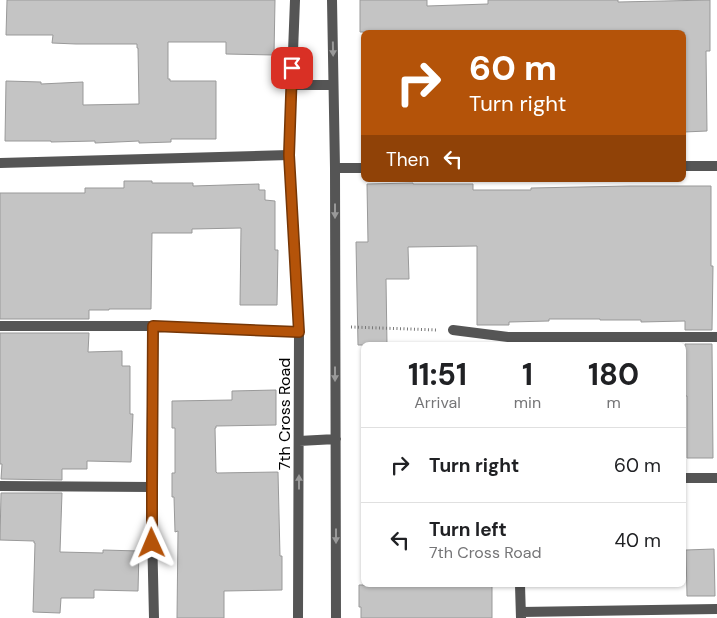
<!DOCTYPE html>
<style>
body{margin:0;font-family:"DM Sans",sans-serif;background:#f6f6f6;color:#202124;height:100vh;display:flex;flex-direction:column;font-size:19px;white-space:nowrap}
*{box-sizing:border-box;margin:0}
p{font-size:16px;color:#757577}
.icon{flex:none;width:28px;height:28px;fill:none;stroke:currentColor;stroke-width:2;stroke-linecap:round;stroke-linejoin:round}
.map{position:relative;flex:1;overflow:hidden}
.panel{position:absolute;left:361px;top:342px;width:325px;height:245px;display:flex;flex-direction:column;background:#fff;border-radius:8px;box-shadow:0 1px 4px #0004}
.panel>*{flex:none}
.hud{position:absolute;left:361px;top:30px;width:325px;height:152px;border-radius:8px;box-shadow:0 1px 4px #0004;background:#b45309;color:#fff;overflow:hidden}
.pin{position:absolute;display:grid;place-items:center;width:42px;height:42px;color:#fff;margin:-21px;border-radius:10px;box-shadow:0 2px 8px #0006}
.me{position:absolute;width:55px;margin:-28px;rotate:359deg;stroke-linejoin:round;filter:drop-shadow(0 0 4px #0008)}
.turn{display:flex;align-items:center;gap:18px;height:105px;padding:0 25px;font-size:22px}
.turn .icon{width:65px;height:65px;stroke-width:2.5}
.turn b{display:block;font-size:35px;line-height:42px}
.then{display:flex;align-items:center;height:48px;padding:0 25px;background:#0003;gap:10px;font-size:19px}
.eta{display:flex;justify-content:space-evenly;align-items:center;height:85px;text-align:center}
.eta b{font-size:30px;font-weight:700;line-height:35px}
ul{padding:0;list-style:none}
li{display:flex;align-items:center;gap:15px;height:75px;padding:0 25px;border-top:1px solid #e0e0e0}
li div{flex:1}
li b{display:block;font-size:19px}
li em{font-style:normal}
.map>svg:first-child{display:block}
.building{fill:#c4c4c4;stroke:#999}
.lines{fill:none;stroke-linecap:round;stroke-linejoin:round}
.path{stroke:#777;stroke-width:3;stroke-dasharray:1 2.5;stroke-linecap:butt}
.minor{stroke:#555;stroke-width:10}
.tertiary{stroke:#555;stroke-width:10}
.oneway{fill:#999}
.route-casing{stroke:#753606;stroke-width:12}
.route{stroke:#b45309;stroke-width:9}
.labels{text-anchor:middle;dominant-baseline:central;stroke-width:4;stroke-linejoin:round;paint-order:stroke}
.street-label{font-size:16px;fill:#000;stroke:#fff}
</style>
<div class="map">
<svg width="717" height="618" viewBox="0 0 717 618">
<rect width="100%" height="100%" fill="#fff"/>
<!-- building -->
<path class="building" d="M7,0H275L274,55L226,54V42H168V79H170V81H216V139H171V142L139,143V141L95,143V141L51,142V141H5L6,81L41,82V84L83,82V105L139,104L138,48H137V44H76L52,43L53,35H6Z
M360,0H427V6L488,4V0H618V2L710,0V51H706L707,131L684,132V32H360Z
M124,181H152V183H193V186L259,184V190H265V200L275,201V250H278L277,305H240L241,228L192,229V233H152L151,309H109V310H89V319H0V193H85V188H124Z
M413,183V184H473V190H531V188L630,186H711V266H713L712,330H685V321L641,322V320H600V319H549V321L509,322V325H477V246L408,247L409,279H386L387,345H358L356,242H368L367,184Z
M0,333H89L88,352L122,351V366H130V414H133L131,462L87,461V469H62V480L1,479L2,464H0Z
M685,344H712L713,458H687V396H685Z
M276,390V425L216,426V428H215L216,472L217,473L278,472L280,556H282V590L224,591V618H177L178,531L175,532L174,497H172V473H175V428H172V401L232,400V391Z
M1,493H62L60,552L103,553V550L139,551L138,591L94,590V598H61L60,613L33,612L35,543H34V541L0,540Z
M714,549L715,596H687L686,550Z
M359,585H492V618H361V607H359Z"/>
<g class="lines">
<!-- path -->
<path class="path" d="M351,327L437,330"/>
<!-- minor -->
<path class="minor" d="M0,163L289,155
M684,166H717
M335,168H364
M0,326H153L299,332
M153,326L151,487L154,618
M453,330L508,337H717
M684,478H717
M0,486L151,487
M520,585L521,618
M521,612L717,609"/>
<!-- tertiary -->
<path class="tertiary" d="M295,0L289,155L299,332L298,618
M332,0L335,168L336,618
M292,85H333
M299,441L336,439"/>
</g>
<!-- one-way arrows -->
<defs><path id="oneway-solid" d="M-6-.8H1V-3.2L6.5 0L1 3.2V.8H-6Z" transform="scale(1.25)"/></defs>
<g class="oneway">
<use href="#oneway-solid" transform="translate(333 49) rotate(89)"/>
<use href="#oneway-solid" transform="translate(335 211) rotate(90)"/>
<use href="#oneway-solid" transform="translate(335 374) rotate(90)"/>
<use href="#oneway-solid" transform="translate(299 482) rotate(-90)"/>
<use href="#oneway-solid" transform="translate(336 536) rotate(90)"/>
</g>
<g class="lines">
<!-- route casing -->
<g class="route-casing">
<path id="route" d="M152,543V487L153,326L299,332L289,155L292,68"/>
</g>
<!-- route -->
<use href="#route" class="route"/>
</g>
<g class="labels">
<!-- street labels -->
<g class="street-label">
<text transform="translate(284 414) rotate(-90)">7th Cross Road</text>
</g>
</g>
</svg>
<div class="pin" style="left:292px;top:68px;background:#d93025"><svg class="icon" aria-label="arrive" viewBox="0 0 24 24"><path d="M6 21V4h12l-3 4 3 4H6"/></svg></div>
<svg class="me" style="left:152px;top:543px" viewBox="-20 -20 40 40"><path d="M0-17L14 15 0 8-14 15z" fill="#b45309" stroke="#fff" stroke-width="4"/></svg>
<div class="hud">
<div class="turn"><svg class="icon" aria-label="right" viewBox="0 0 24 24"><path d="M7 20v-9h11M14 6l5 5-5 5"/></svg><div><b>60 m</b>Turn right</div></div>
<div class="then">Then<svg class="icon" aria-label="left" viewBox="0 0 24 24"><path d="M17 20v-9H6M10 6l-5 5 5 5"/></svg></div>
</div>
<section class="panel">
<div class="eta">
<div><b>11:51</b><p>Arrival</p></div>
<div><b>1</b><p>min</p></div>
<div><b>180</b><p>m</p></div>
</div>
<ul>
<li><svg class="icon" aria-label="right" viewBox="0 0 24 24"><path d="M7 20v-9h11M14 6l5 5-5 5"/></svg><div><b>Turn right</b></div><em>60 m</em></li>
<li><svg class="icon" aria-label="left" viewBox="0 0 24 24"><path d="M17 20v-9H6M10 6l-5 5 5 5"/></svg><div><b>Turn left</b><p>7th Cross Road</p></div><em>40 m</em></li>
</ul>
</section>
</div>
